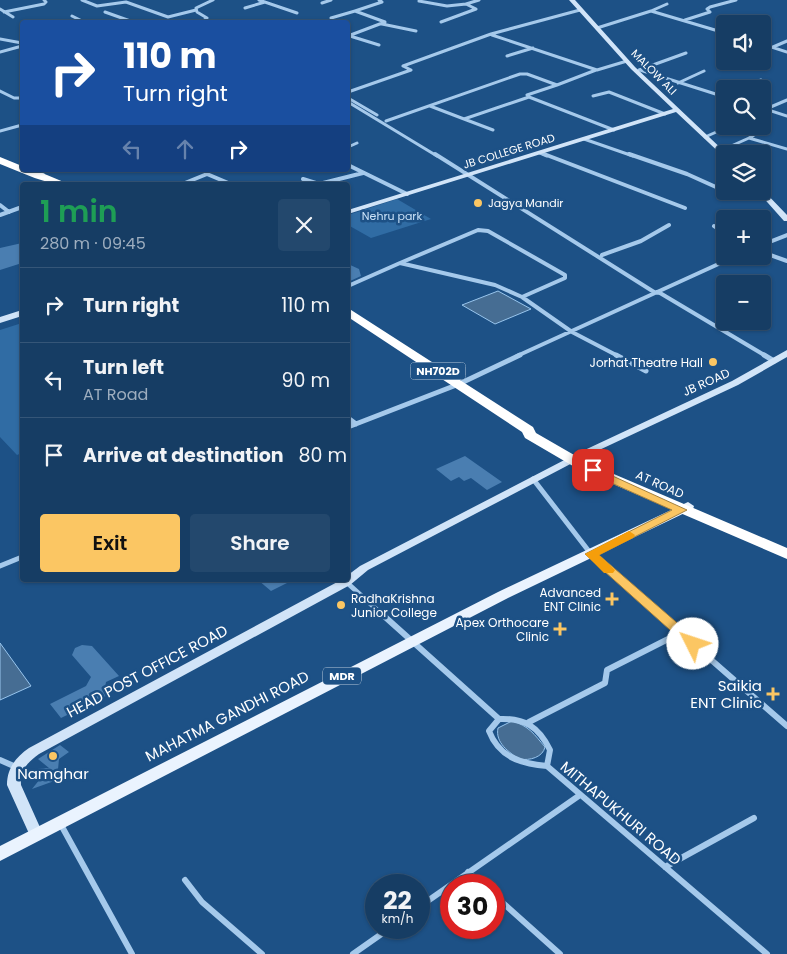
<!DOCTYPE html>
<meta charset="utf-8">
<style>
body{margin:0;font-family:Poppins,sans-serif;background:#23486d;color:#f1f3f6;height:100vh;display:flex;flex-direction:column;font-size:19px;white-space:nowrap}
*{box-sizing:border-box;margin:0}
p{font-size:16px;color:#9eaebf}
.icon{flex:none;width:28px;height:28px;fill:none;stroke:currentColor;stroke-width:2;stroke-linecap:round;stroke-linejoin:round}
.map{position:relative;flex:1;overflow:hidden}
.sheet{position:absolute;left:20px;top:182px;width:330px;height:400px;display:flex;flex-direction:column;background:#163d64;border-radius:5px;box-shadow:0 1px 4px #0004,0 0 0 1px #355678}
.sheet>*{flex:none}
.top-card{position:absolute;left:20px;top:20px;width:330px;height:152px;border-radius:5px;box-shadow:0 1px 4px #0004,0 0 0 1px #355678;background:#1a4fa0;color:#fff;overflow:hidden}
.buttons{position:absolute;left:716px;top:15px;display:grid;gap:10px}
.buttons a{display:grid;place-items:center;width:55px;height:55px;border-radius:5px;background:#163d64;box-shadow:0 1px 4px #0004,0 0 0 1px #355678;font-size:25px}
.speed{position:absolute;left:365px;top:874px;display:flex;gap:10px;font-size:25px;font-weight:700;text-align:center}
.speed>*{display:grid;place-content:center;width:65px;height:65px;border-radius:50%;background:#163d64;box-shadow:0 1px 4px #0004,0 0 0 1px #355678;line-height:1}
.speed small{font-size:12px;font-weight:400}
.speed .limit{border:8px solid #d22;background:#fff;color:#111}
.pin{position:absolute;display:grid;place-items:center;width:42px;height:42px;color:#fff;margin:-21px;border-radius:10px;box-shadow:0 2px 8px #0006}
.me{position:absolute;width:55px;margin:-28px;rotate:311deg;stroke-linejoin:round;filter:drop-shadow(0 0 4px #0008)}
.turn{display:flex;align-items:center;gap:18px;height:105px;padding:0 20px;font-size:22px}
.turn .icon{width:65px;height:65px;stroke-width:2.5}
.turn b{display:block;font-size:35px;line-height:42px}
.lanes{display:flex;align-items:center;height:48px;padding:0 20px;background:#0003;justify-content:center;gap:25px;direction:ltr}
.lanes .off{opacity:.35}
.round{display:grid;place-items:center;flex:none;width:52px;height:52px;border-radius:5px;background:#23486d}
.overview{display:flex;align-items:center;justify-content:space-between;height:85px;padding:0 20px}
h1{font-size:30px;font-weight:600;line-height:38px;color:#1e9e55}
.cta{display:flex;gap:10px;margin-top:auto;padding:10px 20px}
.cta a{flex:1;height:58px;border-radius:5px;background:#fbc663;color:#111;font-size:20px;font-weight:600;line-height:58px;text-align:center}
.cta a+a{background:#23486d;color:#f1f3f6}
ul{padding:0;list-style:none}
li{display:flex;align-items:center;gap:15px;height:75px;padding:0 20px;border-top:1px solid #355678}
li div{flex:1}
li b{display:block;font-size:19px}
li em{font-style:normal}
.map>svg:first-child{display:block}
.green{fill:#306ca4}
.water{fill:#466d93;stroke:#98c5ed}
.building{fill:#4a7eb1}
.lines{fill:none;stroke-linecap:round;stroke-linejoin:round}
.street-far3{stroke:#a5c9eb;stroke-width:3}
.street-far2{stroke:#a5c9eb;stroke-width:4}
.street-far1{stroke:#a5c9eb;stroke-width:5}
.street{stroke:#a5c9eb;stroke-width:6}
.secondary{fill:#d1e4f8;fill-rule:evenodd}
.primary{fill:#eaf3fe;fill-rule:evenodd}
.highway{fill:#fff;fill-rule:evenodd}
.route{fill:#fbc663;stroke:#a38140}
.slow{fill:#f59e0b}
.poi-dot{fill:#fbc663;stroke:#1d5186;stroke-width:2}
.labels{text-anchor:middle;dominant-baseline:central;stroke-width:5;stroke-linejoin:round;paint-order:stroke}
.far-street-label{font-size:11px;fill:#fff;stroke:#1d5186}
.far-poi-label{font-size:11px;fill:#fff;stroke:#1d5186;text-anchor:start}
.far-park-label{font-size:11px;fill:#cae2f8;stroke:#1d5186}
.shield{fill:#1d5186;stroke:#bbcbdb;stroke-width:1}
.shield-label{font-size:11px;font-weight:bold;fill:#fff}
.poi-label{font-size:12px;fill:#fff;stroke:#1d5186;text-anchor:end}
.street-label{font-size:12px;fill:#fff;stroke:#1d5186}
.near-street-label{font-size:15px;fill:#fff;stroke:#1d5186}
.near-poi-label{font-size:15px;fill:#fff;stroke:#1d5186;text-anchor:end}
</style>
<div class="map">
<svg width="787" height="954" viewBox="0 0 787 954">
<rect width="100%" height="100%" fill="#1d5186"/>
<!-- green -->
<path class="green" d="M397,199L431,219L371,238L348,225V215Z
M22,323V453L17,455L0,437V330Z"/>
<!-- water -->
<path class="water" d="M498,291L531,309L495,324L462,305Z
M0,643L31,686L0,700Z
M512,721C529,726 534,734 545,747C543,757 530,761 519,759C509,752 495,743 498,728Z"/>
<!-- building -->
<path class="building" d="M22,243V263L0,270V248Z
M348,264L359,269L361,276L348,282Z
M465,456L502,482L487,490L471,478L464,481L459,477L451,481L436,469Z
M258,580H293L271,591Z
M82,645L92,646L119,676L106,682L105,688L110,694L61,718L50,704L86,686L91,677L72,655L75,648Z
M60,745L69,752L59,759L57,780L32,789L40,779L37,769L49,768L38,759Z"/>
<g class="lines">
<!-- street-far3 -->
<path class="street-far3" d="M82,0L97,6L126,2L168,17L196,10
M259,0L297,13
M419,1L447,6L466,4
M322,3L331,0
M245,8L265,2
M0,9L13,17
M651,11L667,4
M4,12L44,4L46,2L44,0
M105,12L133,22
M72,16L84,22
M331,18L355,11
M685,20L710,12L707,9L710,7L736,0
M202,22L207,18L197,12L196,8L213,0
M441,22L476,9L466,4L479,0
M382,24L416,31
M597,28L651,11L725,33
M492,35L597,70L627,61
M348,36L385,22L355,11L382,2L379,0
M350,36L379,45
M0,39L22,43
M762,44L787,52
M773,47L787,41
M0,52L22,46
M507,56L533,48
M403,66L491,34L580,10
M639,70L686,53
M640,70L725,97
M678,83L704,71
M557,85L596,70
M740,89L761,80
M0,91L14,98H22
M348,92L411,70L403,66
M593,96L609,92L665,114
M348,98L377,115
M348,102L437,156
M430,106L464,119L529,97L614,130
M762,108L787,116
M766,109L787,100
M464,119L493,130
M386,121L520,74H527L557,85L527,95L529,97
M0,131L22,125
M705,137L730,126
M749,138L766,128
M584,139L633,156
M348,147L357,143
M720,151L749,138L787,149
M540,153L547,156"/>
<!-- street-far2 -->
<path class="street-far2" d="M435,154L654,292L660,293L766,356
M544,154L685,208
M629,154L687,174L727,192L740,191
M348,165L407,194
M208,170L207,174L233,185
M38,175L46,170
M303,179L319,184L363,173
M180,185L207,174
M0,205L9,212
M0,215L22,207
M714,226L725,233
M762,245L787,235
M762,252L787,261
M602,255L641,241L669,225
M400,263L478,230L488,231L565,275V278L522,297
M348,286L400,263L495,285L522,297L572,332L618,356
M517,356L736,256"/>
<!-- street-far1 -->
<path class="street-far1" d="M616,355L646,371
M764,355L774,361
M348,418L356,424
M348,427L459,384L520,355
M533,479L591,554L663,617
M0,566L22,557
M344,580L385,617"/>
<!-- street -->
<path class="street" d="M384,616L499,719L489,731C499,757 521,764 547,766L767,954
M661,616L787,726
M499,719C525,718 539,727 550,750L547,766
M529,722L605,683L607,670L680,633
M0,760L16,767
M60,823L132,954
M665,867L754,818
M468,872L482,885
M185,880L202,902L262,954
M494,895L560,954
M419,907L580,795
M353,954L390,928"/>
<!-- secondary -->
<path class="secondary" d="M569,0H575L635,67L727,154H725V158L676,112L348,214V210L673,109L631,69Z
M762,189L787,215V221H784L759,193V191H762Z
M22,310V316L0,323V317Z
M787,350V357L738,385L580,459L368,570L350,585L39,754C27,763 20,770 21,785L43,834L41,838L36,839L31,838L7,785C7,768 16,757 29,748L341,580H348V575L360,566L574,455L732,381Z"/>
<!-- primary -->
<path class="primary" d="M688,502L694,506L693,509L508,598L0,861V846L498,592Z"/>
<!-- highway -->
<path class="highway" d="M0,157L22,166V170H35L71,185C46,185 23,173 0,164Z
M348,308L533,427L536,433L588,463L787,548V559L578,469L525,438L522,432L348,317Z"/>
</g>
<!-- route -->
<path class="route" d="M593,467L687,510L599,555L698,641L700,644L698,647H689L585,554L672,510L589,473V468Z"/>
<!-- slow -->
<path class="slow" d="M629,531L635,535L633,538L599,555L615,570L613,573H604L585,554Z"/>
<!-- markers -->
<g class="poi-dot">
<circle cx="478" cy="203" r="5"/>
<circle cx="713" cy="362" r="5"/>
<path d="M609.5 591.5h5v5h5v5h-5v5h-5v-5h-5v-5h5z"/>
<circle cx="341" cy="605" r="5"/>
<path d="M557.5 621.5h5v5h5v5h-5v5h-5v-5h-5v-5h5z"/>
<path d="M770.5 686.5h5v5h5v5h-5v5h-5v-5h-5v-5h5z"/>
<circle cx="53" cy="756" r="5"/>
</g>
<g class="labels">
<!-- far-street labels -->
<g class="far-street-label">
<text transform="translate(654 72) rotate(45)">MALOW ALI</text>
<text transform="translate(509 151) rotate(-17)">JB COLLEGE ROAD</text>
</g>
<!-- far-poi labels -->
<g class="far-poi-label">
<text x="488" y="203">Jagya Mandir</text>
</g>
<!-- far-park labels -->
<g class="far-park-label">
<text x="392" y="216">Nehru park</text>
</g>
<!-- shield labels -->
<g class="shield">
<rect x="410.5" y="362.5" width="55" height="17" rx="4"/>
<rect x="323" y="667.5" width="38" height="17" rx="4"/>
</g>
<g class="shield-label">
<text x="438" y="371">NH702D</text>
<text x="342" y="676">MDR</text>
</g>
<!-- poi labels -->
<g class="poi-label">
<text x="703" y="362">Jorhat Theatre Hall</text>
<text x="601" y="592">Advanced<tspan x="601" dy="14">ENT Clinic</tspan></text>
<text x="351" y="598" text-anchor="start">RadhaKrishna<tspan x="351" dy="14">Junior College</tspan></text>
<text x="549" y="622">Apex Orthocare<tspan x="549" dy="14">Clinic</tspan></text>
</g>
<!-- street labels -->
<g class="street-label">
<text transform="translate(706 382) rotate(-24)">JB ROAD</text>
<text transform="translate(660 484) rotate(24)">AT ROAD</text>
</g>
<!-- near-street labels -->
<g class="near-street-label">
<text transform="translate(147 671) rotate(-28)">HEAD POST OFFICE ROAD</text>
<text transform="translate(227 716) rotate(-27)">MAHATMA GANDHI ROAD</text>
<text transform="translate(621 813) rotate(40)">MITHAPUKHURI ROAD</text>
</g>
<!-- near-poi labels -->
<g class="near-poi-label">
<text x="762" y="685">Saikia<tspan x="762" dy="17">ENT Clinic</tspan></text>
<text x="53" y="773" text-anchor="middle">Namghar</text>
</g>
</g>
</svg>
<div class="buttons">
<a><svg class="icon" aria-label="sound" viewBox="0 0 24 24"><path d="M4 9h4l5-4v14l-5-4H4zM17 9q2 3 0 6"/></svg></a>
<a><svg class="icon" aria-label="search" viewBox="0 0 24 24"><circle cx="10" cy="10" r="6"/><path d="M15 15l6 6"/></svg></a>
<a><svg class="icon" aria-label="layers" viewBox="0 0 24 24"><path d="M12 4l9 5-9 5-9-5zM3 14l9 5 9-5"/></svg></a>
<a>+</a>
<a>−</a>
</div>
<div class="speed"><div>22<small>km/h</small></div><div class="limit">30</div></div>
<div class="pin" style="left:593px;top:470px;background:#d93025"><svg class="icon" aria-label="arrive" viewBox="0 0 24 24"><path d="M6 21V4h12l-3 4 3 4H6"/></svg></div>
<svg class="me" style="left:693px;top:644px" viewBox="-20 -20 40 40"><circle r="19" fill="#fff"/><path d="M0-13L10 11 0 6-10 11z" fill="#fbc663"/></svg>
<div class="top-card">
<div class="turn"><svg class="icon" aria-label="right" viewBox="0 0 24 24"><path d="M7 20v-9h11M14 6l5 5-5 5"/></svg><div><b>110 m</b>Turn right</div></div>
<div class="lanes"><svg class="icon off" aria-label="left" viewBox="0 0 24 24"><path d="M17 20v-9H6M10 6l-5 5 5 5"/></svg><svg class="icon off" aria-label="ahead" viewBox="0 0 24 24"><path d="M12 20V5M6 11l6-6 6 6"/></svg><svg class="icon" aria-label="right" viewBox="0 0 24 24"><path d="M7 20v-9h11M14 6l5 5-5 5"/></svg></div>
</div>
<section class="sheet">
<div class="overview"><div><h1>1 min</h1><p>280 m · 09:45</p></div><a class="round"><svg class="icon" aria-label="close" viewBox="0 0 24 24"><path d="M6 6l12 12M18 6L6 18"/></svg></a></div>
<ul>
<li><svg class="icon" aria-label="right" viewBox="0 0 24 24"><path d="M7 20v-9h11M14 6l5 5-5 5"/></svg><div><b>Turn right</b></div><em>110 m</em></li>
<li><svg class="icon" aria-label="left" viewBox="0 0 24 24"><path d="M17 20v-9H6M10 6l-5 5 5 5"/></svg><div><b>Turn left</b><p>AT Road</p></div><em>90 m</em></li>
<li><svg class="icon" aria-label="arrive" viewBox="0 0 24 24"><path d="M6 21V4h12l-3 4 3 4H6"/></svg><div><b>Arrive at destination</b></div><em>80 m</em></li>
</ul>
<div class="cta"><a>Exit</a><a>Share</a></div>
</section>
</div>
